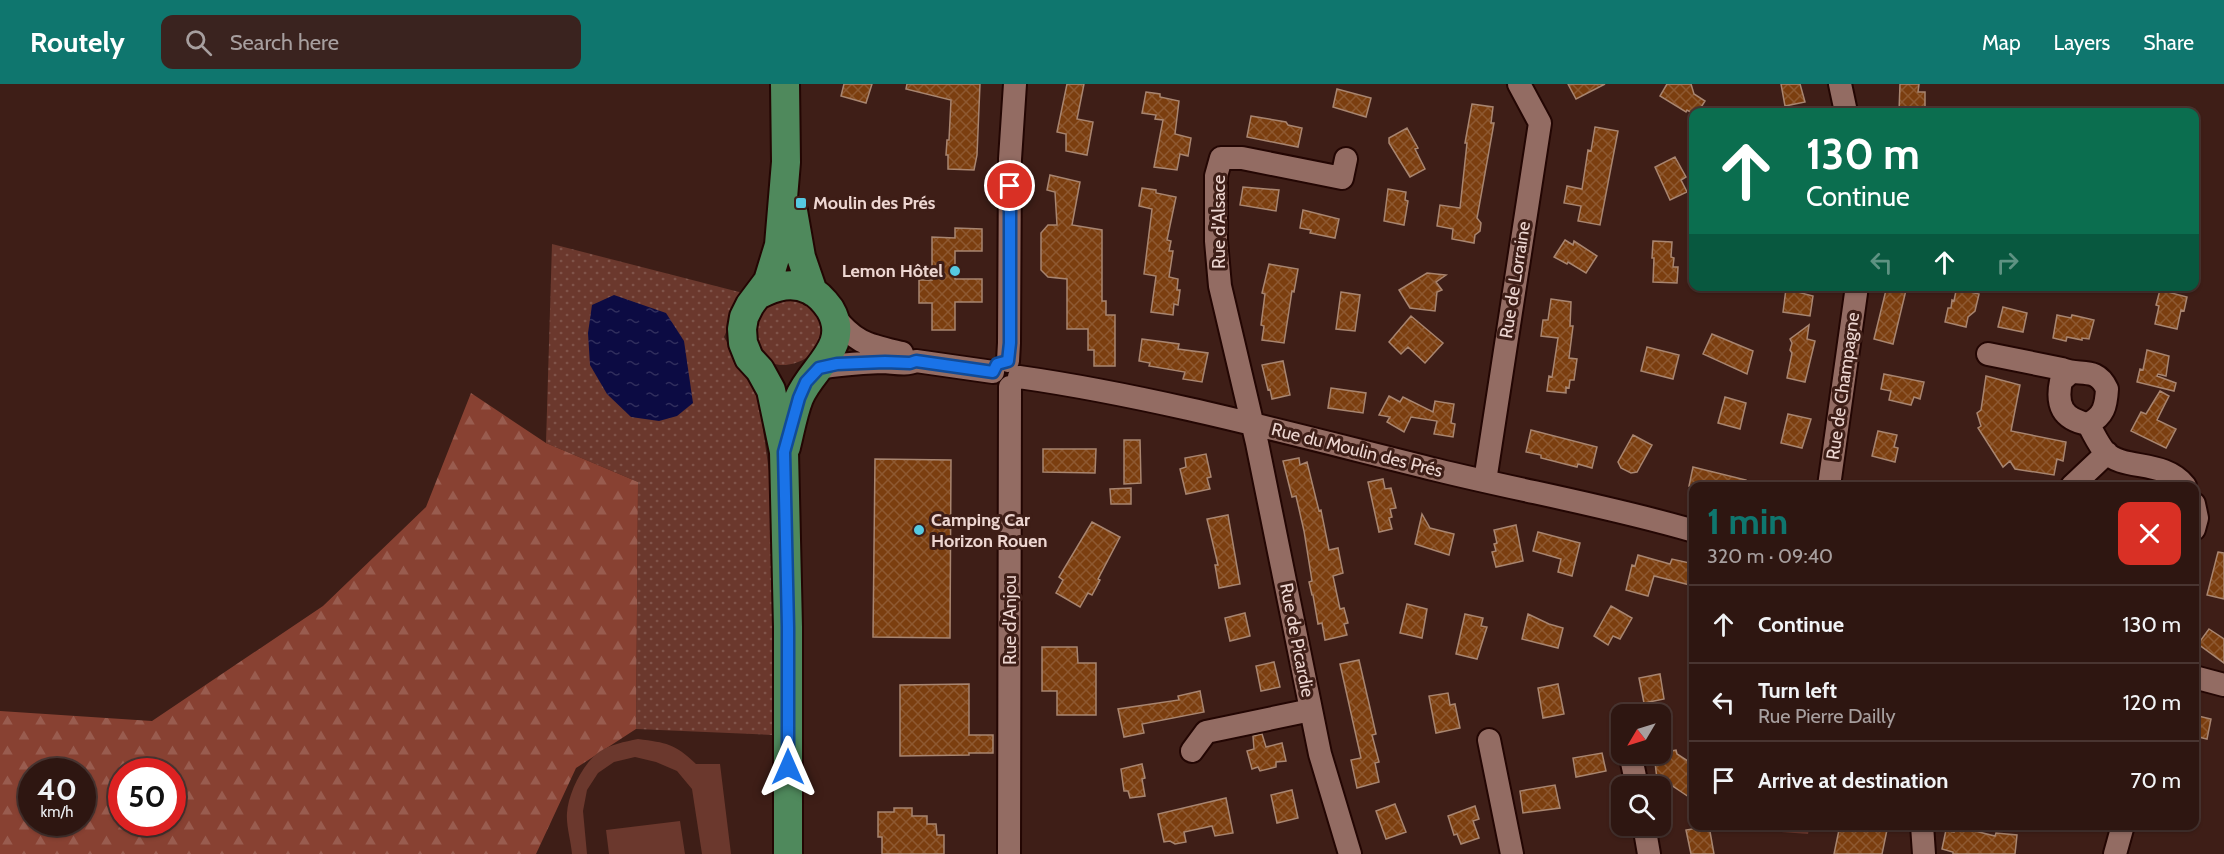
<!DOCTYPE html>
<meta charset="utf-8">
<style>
body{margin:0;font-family:Cabin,sans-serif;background:#3a231f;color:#f1f3f6;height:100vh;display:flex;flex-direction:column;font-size:22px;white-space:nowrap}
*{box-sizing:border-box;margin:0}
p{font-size:20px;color:#a79f9f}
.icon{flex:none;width:33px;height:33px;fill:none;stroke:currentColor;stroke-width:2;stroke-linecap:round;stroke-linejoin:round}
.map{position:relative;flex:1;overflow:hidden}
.sheet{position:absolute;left:1689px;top:398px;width:510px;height:348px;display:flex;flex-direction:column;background:#2e1611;border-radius:12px;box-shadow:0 2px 4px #0004,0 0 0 2px #493531}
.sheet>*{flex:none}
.guide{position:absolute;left:1689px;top:24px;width:510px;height:183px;border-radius:12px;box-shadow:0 2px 4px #0004,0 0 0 2px #493531;background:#0b6e4f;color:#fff;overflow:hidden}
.needle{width:39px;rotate:232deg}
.controls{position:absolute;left:1611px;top:620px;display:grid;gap:12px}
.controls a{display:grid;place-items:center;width:60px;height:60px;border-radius:12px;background:#2e1611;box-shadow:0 2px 4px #0004,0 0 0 2px #493531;font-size:30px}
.speed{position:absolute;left:18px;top:674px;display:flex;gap:12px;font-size:30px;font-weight:700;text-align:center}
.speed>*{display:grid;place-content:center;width:78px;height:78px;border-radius:50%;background:#2e1611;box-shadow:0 2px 4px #0004,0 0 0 2px #493531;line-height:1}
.speed small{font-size:15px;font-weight:400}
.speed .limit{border:9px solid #d22;background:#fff;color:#111}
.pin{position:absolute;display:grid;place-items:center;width:51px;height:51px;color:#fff;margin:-26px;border:3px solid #fff;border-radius:50%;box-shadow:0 2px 6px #0007}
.me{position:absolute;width:66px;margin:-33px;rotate:0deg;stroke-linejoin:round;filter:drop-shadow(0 0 4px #0008)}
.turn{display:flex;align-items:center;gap:21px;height:126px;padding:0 18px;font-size:27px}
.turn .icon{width:78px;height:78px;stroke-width:2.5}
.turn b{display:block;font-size:42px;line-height:51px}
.lanes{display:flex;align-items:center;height:57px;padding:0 18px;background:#0003;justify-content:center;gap:30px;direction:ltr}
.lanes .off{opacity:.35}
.round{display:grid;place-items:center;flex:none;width:63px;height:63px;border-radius:12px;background:#3a231f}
.head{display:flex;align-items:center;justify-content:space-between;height:102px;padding:0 18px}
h1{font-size:36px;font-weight:700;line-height:45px;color:#0f766e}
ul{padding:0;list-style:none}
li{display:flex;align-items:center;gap:18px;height:78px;padding:0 18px;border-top:2px solid #493531}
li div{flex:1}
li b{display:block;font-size:22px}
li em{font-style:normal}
header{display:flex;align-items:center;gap:36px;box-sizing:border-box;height:84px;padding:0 30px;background:#0f766e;color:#fff}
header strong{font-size:28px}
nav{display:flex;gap:33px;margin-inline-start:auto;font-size:21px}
.search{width:420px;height:54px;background:#3a231f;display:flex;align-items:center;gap:15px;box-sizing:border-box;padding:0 21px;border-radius:12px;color:#a79f9f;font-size:22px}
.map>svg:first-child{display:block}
.grass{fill:url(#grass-dots)}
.forest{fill:url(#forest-firs);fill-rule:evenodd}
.green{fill:#6b382d}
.water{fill:url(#water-ripples)}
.building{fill:url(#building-cross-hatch);stroke:#a88570;stroke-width:1.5}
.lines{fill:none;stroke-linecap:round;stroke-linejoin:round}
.minor-casing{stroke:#230603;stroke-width:26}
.major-casing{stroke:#230603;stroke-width:32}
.minor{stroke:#936c63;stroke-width:22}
.major{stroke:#4f895c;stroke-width:28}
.route-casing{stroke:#114b97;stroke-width:15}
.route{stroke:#1a73e8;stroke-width:10}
.poi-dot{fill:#56c9e1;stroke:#3e1e17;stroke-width:2}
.labels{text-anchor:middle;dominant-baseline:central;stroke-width:6;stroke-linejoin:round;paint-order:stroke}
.poi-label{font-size:18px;font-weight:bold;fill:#edd6d1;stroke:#3e1e17;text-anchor:start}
.street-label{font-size:18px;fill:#edd6d1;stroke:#3e1e17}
</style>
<header>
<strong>Routely</strong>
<div class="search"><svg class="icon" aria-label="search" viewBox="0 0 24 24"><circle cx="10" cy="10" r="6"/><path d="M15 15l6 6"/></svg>Search here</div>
<nav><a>Map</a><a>Layers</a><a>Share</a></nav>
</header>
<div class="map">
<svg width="2224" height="770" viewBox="0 0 2224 770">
<defs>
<pattern id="grass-dots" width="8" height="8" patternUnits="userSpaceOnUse" patternTransform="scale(1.5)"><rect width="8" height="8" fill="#6b382d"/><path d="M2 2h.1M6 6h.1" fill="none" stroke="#80544a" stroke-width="1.8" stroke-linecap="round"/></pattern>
<pattern id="forest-firs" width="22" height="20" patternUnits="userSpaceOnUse" patternTransform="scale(1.5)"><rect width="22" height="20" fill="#884132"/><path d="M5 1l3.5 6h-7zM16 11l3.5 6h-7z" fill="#995c4f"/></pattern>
<pattern id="water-ripples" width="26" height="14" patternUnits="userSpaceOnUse" patternTransform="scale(1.5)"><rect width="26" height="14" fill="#0c0b43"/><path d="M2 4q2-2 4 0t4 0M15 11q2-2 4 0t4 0" fill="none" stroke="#302e5d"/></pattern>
<pattern id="building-cross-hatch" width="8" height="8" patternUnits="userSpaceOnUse" patternTransform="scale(1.5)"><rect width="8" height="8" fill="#7b3e0f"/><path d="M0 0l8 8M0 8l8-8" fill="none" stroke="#8e5931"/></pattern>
</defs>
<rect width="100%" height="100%" fill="#3e1e17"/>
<!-- grass -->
<path class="grass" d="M552,160L743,209L724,253L758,311L771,401L773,651L636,645L638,398L546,359Z
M803,211L824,237C823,244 824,254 820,260C808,281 771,292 757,265C755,261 755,252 755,247C754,235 753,230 759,220Z"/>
<!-- forest -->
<path class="forest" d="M471,309L546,359L638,398L636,645L576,684L536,770H0V627L152,637L323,522L426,423ZM32,687H82V738H32ZM122,687H172V738H122Z"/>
<!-- green -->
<path class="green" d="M638,655C667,659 674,659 696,680H720L731,770H702L692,705L677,687L656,678L635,673L614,678L598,689L587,706L583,727L587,770H572C571,757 566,742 567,729C568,710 583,679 599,668C611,660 624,658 638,655Z
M680,737L685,770H609L606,746Z
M1752,741H1810L1808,750L1753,746Z"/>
<!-- water -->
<path class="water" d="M614,211L666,229L684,257L693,319L677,332L659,337L631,333L607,310L590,281L588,249L592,221Z"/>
<!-- building -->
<path class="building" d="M844,0H872L866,19L841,12Z
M907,0H980L977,71L974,86L948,85V71H946L947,56H949L951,16L906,5Z
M1067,0H1084L1077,35L1093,38L1087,71L1066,67V50L1057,48Z
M1568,0H1605L1576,15Z
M1667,0H1691L1694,10L1705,17L1698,28L1694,30L1687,26L1686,28L1660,12Z
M1781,0H1800L1805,18L1785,22Z
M1900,0H1919L1918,8H1925V28H1899Z
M1337,5L1371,14L1366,33L1333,23Z
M1146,8L1160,10V13L1179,17L1175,50L1191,54L1188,72L1180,70L1177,86L1154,83L1163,36L1155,35L1156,31L1142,29Z
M1472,20L1493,23L1491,39H1494L1477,134L1481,139L1480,147L1475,151L1474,159L1452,155L1453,145L1437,142L1440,121L1460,124L1467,59H1465Z
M1251,32L1286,38L1288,41L1302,44L1298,63L1247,53Z
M1595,43L1618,47L1600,141L1578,137L1581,122L1564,119L1567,102L1582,105L1588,66L1591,67Z
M1407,44L1418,64L1415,65L1425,85L1410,93L1389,59V54Z
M1675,73L1686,93L1681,96L1687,108L1670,116L1655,83Z
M1050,91L1080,98L1072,141L1102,146V217H1106V231H1115V282H1094V266H1088V245H1067V195L1048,193L1041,186V149L1048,141H1057L1055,108L1047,106Z
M1243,103L1279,106L1276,127L1240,121Z
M1142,104L1156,106V109L1176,113L1167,156L1171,157L1169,167H1173L1169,193L1178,195L1177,206H1180L1178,221L1174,220L1173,231L1151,228L1156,192L1144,190L1152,125L1139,122Z
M1388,105L1406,108L1405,116L1408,117L1404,141L1384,137Z
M1303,126L1339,135L1335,154L1310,149L1311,146L1300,144Z
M955,144L982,145V167H955V195H982V218H955V246H932V219H919V196H932V153L955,154Z
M1565,156L1573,161L1574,157L1597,172L1586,189L1568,178L1567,180L1554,173Z
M1653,157L1672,158L1671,173L1674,174L1673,183H1678L1677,199L1653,198L1654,174H1652Z
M1269,180L1298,185L1294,208L1292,207L1284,259L1262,256L1264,242L1261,241L1265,210L1262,209Z
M1427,189L1446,191L1436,198L1442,206L1437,208L1435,227L1410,224L1399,206Z
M1887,202H1907L1893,260L1874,255Z
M1957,202H1964L1966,207L1979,210L1975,227L1968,233L1966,243L1945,238L1948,224H1951L1952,216L1954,217Z
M1786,205L1813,212L1810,232L1783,228Z
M2160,206L2187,213L2184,227L2181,226L2177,245L2155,240L2159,222L2156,221Z
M1341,208L1360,211L1355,247L1336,245Z
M1551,215L1571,218L1570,242H1573L1569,274L1577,275L1574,296H1570L1569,304L1566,303V309L1547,307L1549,292L1552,293L1558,254L1541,252L1543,236H1548Z
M2003,223L2027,229L2023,248L1998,243Z
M2057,231L2071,234L2072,231L2094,236L2089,255L2082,254V256L2067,253L2066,257L2053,254Z
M1411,232L1443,259L1425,279L1408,263L1401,270L1389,258Z
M1809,241L1807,255L1815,257L1805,298L1787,294L1792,269L1790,266L1792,259L1790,255Z
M1712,250L1753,267L1747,290L1703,270Z
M1142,255L1179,260L1178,265L1208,269L1202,298L1183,295L1185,288L1149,282L1150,279L1139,277Z
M1647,263L1679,271L1673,295L1641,287Z
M2147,266L2169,272L2166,292L2158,290L2157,292L2176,299L2174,307L2137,298L2140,285L2143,286Z
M1283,277L1290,311L1272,315L1270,305L1268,306L1262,281Z
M1884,290L1924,298L1920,315L1914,313L1911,321L1889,316L1891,307L1881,305Z
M1986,292L2020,301L2011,347L2066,358L2063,377L2057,375L2054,391L2015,385L2010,377L2003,383L1978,344L1981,342L1977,329L1981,326Z
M1331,304L1366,309L1363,329L1328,324Z
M2160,307L2169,312L2157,336L2176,345L2166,364L2131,347L2141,328L2146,330Z
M1389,312L1400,318L1403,313L1433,328L1435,317L1454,320L1451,339L1455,340L1453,353L1434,350L1437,337L1411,333L1404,348L1387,338L1390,333L1379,331Z
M1725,313L1746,319L1740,345L1718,339Z
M1788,330L1811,335L1802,364L1781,359Z
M1531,346L1597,363L1592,384L1578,380L1577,383L1541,374V371L1526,368Z
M1878,347L1897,351L1894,363L1898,364L1895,378L1872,372Z
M1633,351L1652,361L1637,388L1631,389L1621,384L1618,378Z
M1124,356H1140L1141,399L1124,400Z
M1043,365H1096L1095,389L1043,388Z
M1206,370L1211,393L1207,394L1210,405L1186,410L1180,385L1186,383L1185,374Z
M1299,374L1300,381L1307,378L1319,427L1321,426L1329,466L1338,464L1343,489L1333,492L1340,525L1344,524L1348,539L1344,540L1347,551L1325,556L1322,539L1318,540L1313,511H1312L1309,498L1312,497L1304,447L1296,412L1292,413L1283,377Z
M875,375L951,376L950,554L873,553Z
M1693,383L1746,396L1745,402H1689Z
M1383,395L1385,405L1391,404L1396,424L1390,425L1392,433L1389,434L1392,445L1379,448L1368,398Z
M1131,404V420H1111L1110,405Z
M1422,430L1430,444L1454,450L1449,471L1415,460Z
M1228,431L1240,500L1219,504L1215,481H1218L1207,435Z
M1092,438L1120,453L1098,495L1100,496L1092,511L1088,509L1080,523L1056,509L1063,496L1059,493Z
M1516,441L1523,477L1496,483L1492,468L1496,467L1494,460L1497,459L1494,446Z
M1538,448L1580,459L1572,492L1558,488L1561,475L1533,467Z
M2218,468L2224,469V515L2207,511Z
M1638,471L1670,480L1672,475L1694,480V502L1654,492L1648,512L1626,506L1632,481L1635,482Z
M1407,520L1427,525L1422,554L1400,549Z
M1611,522L1632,534L1620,555L1613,552L1608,561L1594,552Z
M1245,529L1250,552L1230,557L1225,534Z
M1465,530L1483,534L1481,542L1487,543L1477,575L1456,570Z
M1528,530L1549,540L1563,544L1558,564L1522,555Z
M2209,545L2224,555V579L2198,560Z
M1042,563H1077L1078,579H1096V631H1057V607H1042Z
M1359,576L1376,650L1372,651L1379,678L1375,679L1379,698L1357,704L1351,676L1361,674L1340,580Z
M1274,578L1280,603L1261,607L1256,582Z
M1660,590L1664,615L1644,619L1639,594Z
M969,600V651H993V669H969V671L900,672V601Z
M1558,600L1564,630L1543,634L1538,604Z
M1200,607L1204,628L1142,640L1144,649L1124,653L1118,625L1179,616L1178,612Z
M1448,609L1450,621L1455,620L1460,644L1436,649L1429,612Z
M2194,631L2211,635L2207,655L2194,652Z
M1262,650L1266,663L1282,659L1286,677L1276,678V683L1260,687L1258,683L1252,685L1247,667L1254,665L1253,652Z
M1676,666L1677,670L1694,681V704L1688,705L1689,713L1662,695H1657L1654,670Z
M1602,669L1606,687L1576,693L1573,674Z
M1142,680L1145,694L1142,695L1145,712L1130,714L1128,707H1124L1121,685Z
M1555,701L1560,724L1523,729L1520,707Z
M1292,706L1298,734L1277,739L1271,711Z
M1226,714L1233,749L1215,752L1212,742L1184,748L1186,758L1175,760L1170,757L1164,758L1158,730Z
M1395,720L1406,748L1386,755L1376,727Z
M1475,722L1479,735L1473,737L1479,754L1461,760L1457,750L1454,751L1448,732Z
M894,724H912V732H927V740H936L937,751H944V770H882V753H878V728H894Z
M1840,741H1888L1882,770H1834Z
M1709,742L1714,770H1691L1686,746Z
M1955,742L1995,752L1996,749L2017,751L2015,770H1953V768L1942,765L1946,746L1954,748Z"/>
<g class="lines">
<!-- minor casing -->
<g class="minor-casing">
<path id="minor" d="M1840,0L1846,28
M1346,75L1342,94L1242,74H1221L1216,92V157L1220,202L1257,359L1320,670L1350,770
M832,230C856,260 868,261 902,269
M1988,270L2062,285C2079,293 2096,281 2107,305C2106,322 2104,332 2088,340C2093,348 2098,360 2105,368C2124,387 2164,375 2185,402
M1008,277L1009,259L1010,75L1015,0
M819,284C840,280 861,279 882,278C893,278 905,282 916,277L993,288
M2070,289L2061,297C2056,321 2062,335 2088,340
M1019,293C1159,313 1299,352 1437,386C1522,407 1609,422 1694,447
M1485,397L1540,39L1519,0
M1829,402L1857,202
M2072,402L2107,369
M2194,420L2197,434L2194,445
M2194,593L2224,601
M1489,656L1512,770
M1192,667L1206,648L1311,626
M1630,669L1637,702
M1644,741L1649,770
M1922,741L1924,770
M1009,770L1010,303
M2115,770L2123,741"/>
</g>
<!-- major casing -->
<g class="major-casing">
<path id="major" d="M785,0L786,78L779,161L768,197L750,221L744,233L742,245L743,259L749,274L760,286L771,306L784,368L788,543V770
M793,127L801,173L813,208
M758,211C776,202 792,197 810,206C819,210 825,218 830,225C852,262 811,284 799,314C793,329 790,347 786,363"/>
</g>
<!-- minor -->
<use href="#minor" class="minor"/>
<!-- major -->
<use href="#major" class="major"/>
</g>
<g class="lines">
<!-- route casing -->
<g class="route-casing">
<path id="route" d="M788,683V543L784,368L799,314L806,298L819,284L837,280L885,278L910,279L916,277L993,288L997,280L1008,277L1010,259V102"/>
</g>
<!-- route -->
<use href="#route" class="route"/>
</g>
<!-- markers -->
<g class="poi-dot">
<rect x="795" y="113" width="12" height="12" rx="3"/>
<circle cx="955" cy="187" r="6"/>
<circle cx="919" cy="446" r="6"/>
</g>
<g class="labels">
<!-- poi labels -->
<g class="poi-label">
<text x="813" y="119">Moulin des Prés</text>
<text x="943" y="187" text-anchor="end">Lemon Hôtel</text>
<text x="931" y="436">Camping Car<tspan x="931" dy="21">Horizon Rouen</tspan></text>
</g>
<!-- street labels -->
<g class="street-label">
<text transform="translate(1219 138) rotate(-90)">Rue d'Alsace</text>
<text transform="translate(1515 196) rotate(-81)">Rue de Lorraine</text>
<text transform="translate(1843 302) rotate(-82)">Rue de Champagne</text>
<text transform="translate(1357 366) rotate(14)">Rue du Moulin des Prés</text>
<text transform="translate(1010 536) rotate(-90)">Rue d'Anjou</text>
<text transform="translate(1297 556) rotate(79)">Rue de Picardie</text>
</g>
</g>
</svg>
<div class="controls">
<a><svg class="needle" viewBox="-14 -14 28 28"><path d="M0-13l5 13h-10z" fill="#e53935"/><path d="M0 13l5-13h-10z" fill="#a79f9f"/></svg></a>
<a><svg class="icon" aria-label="search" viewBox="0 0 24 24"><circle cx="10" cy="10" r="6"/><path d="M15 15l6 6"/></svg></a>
</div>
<div class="speed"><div>40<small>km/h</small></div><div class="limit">50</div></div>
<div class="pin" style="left:1010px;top:102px;background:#d93025"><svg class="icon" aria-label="arrive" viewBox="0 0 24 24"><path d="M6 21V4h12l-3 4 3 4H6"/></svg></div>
<svg class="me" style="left:788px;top:683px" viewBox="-20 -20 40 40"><path d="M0-17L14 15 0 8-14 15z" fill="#1a73e8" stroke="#fff" stroke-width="4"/></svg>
<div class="guide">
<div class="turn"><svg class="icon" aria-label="ahead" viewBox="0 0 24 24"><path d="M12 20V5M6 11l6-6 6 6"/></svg><div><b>130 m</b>Continue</div></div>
<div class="lanes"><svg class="icon off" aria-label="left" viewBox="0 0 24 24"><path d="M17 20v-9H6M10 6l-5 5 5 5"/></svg><svg class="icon" aria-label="ahead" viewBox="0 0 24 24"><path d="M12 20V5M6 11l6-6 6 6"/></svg><svg class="icon off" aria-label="right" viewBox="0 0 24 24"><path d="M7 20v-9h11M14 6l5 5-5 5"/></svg></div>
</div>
<section class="sheet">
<div class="head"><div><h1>1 min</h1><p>320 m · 09:40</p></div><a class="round" style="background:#d93025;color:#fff"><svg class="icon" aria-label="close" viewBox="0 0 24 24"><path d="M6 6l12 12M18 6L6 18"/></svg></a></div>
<ul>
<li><svg class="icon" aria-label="ahead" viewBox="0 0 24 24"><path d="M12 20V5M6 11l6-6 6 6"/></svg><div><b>Continue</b></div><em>130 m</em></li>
<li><svg class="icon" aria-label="left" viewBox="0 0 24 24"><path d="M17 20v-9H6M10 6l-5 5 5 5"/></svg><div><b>Turn left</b><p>Rue Pierre Dailly</p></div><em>120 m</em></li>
<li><svg class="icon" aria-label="arrive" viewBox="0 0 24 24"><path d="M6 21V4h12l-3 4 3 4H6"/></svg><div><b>Arrive at destination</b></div><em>70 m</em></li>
</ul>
</section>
</div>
